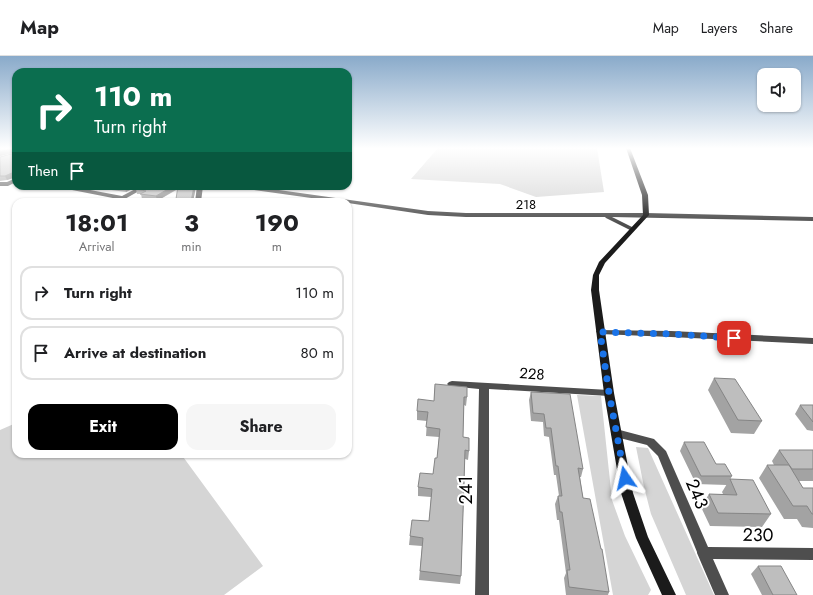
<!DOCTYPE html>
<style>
body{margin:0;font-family:Jost,sans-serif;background:#f6f6f6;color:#202124;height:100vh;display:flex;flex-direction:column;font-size:15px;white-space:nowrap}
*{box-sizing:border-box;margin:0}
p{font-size:13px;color:#757577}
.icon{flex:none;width:22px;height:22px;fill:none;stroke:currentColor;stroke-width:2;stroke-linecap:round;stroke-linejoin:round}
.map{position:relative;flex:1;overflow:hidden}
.drawer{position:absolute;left:12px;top:142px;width:340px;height:260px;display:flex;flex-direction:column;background:#fff;border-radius:12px;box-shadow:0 1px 3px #0004}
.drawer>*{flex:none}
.guide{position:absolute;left:12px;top:12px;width:340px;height:122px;border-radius:12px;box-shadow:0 1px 3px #0004;background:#0b6e4f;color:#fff;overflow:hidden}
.buttons{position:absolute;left:757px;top:12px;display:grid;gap:8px}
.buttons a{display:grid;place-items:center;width:44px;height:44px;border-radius:8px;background:#fff;box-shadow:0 1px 3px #0004;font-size:20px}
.pin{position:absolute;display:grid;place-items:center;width:34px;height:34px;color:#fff;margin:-17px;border-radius:8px;box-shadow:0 2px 6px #0006}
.me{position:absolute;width:44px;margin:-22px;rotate:349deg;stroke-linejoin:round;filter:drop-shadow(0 0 3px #0008)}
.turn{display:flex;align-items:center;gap:14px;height:84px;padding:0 16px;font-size:18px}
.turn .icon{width:52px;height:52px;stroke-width:2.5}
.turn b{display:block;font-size:28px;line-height:34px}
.then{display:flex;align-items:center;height:38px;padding:0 16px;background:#0003;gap:8px;font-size:15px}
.eta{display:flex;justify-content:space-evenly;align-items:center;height:68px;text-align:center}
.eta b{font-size:24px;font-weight:700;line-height:28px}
.cta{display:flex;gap:8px;margin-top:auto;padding:8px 16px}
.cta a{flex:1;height:46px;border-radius:12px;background:#000;color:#fff;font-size:16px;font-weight:700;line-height:46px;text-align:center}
.cta a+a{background:#f6f6f6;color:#202124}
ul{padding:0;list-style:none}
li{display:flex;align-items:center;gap:12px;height:54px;margin:0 8px 6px;padding:0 8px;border:2px solid #e0e0e0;border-radius:12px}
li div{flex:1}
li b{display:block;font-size:15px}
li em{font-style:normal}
header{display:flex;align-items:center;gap:24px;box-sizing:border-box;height:56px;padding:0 20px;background:#fff;border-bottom:1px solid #e0e0e0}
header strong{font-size:19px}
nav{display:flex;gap:22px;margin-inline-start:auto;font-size:14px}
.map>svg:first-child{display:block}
.green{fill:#d5d5d5}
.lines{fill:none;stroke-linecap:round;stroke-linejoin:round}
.street{fill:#4e4e4e;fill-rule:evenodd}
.secondary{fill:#1b1b1b;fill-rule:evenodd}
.wall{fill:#a3a3a3}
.shaded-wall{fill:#858585}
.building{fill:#bebebe;stroke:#858585}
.route{stroke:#1a73e8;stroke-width:7;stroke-dasharray:0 12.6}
.labels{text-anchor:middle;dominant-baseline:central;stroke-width:4;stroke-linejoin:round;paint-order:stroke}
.far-street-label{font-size:13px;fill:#000;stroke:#fff}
.street-label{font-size:15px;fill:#000;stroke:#fff}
.near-street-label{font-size:18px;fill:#000;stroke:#fff}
</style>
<header>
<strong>Map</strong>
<nav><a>Map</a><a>Layers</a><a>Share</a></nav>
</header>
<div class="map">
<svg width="813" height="539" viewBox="0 0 813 539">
<rect width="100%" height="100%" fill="#fff"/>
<!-- green -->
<path class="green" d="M438,92H597L604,136L536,141L500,128L411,123Z
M577,339L601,340L612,444L625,480L651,534L648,539H613Z
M16,367V398H181L263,510L224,539H0V374Z
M636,391L648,392L714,539H686L651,458L644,431Z"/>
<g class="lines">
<!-- street -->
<path class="street" d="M16,122V126L8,130H0V126H7Z
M69,130L122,140L141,130H148L123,144L67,133L66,132Z
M197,130H203L201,146H195Z
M237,130H251L428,155L466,157H646L813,161V165L612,161L634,172L635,173L632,175L606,162L605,161H466L428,159L348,147V146H340L240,132Z
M597,274L671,275L813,282V288L671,281L600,278L596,276Z
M452,325L609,334L612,335L614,337L612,339L609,340L489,333V539H475L479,333L449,330L447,328L449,326Z
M616,373L654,383L666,395L708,491L813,492V504L713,503L729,539H715L697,497V496L658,400L647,389L612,380L611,377L612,374Z"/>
<!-- secondary -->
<path class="secondary" d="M626,92H630L648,139L649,159L605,207L599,219V234L614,337L633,437L648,481L676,539H662L636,482L621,437L604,337L591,234L593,219L599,206L643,159L642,139Z"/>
</g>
<!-- wall -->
<path class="wall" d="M0,92H16V121L7,124L0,125V101L15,97V96L0,100Z
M78,130H138L126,136L104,133L101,134Z
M196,130L193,146H177L176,143L178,133L157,145L142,143L141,138H137L136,133Z
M714,322L762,365L754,378L731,377L708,334Z
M435,328L467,341L466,350L464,349L463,381L469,395L468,404L465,403L461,520L460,528L419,524L422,490L409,489L410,480L429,465L431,441L418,440V431L433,418L437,402L439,381L426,380L427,365L417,364V355L434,345Z
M531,336L583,413L581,421H580L583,442L609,536L608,539H566L564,522L566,517L559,464H557L555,448L558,440H559L556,419H554L549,381L544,380L543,366L531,365L529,344Z
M800,349H813V375L807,374L795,358Z
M684,386L716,408L732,420L727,429L696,428L680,395Z
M779,394H813V425H799L803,432H813V472L802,471L797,463H784L759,422L767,409H774L772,405Z
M730,423L771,458L762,471L710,470L701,451L709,438H723L722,436Z
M758,510L797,539H762L751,518Z"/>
<!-- shaded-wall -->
<path class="shaded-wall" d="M13,92H15L16,96L0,100V96Z
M14,116L16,121L7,124L5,120Z
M100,130H103L104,133L101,134Z
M127,130H138L126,136L125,131Z
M173,130H180V131L157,145L156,140Z
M194,130H196L193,146H191Z"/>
<!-- building -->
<path class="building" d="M0,92H13L0,96Z
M15,92H16V118L14,116L5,120H0V101L15,97Z
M116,130H127L125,131Z
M141,130H173L156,140L140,138L146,135L136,133Z
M178,130H194L191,146L176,143Z
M714,322L735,323L762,365L738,364Z
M435,328L467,331V341H464L463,381L469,382V395L465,394L461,520L420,515L423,482L410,480L412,464L429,465L432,433L418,431L420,417L433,418L435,402H437L440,373L426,371L428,356L417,355L418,343L434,345Z
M531,336L570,338L583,413L578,412L583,442L590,443L601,493H602L609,536L569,531L567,514H570L562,456H560L558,440H562L558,410H556L551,372H546L544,358L533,357Z
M800,349H813V366Z
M684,386H704L716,408H725L732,420H701Z
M779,394H813V413H792Z
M767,409H789L803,432H813V458H812L807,450H793Z
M730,423L753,424L771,458L718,457L709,438L737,439Z
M758,510H781L797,539H773Z"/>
<!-- sky -->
<linearGradient id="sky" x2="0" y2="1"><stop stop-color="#89aaca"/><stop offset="0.55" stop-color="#fff"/><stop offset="1" stop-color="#fff" stop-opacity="0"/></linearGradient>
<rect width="813" height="168" fill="url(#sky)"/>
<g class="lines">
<!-- route -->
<path class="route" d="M625,422L609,337L600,276L671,278L734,282"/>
</g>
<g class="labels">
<!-- far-street labels -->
<g class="far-street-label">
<text x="526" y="148">218</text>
</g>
<!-- street labels -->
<g class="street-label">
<text transform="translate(532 318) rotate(4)">228</text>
</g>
<!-- near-street labels -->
<g class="near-street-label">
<text transform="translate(466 434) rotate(-90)">241</text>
<text transform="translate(697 438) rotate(67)">243</text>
<text transform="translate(758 479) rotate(1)">230</text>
</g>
</g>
</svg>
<div class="buttons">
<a><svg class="icon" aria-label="sound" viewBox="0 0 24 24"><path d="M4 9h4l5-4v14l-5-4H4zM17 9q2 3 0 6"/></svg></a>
</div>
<div class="pin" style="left:734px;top:282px;background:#d93025"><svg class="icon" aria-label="arrive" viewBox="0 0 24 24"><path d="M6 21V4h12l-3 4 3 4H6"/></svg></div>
<svg class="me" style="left:625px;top:422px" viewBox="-20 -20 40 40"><path d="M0-17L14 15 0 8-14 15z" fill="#1a73e8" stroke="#fff" stroke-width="4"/></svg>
<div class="guide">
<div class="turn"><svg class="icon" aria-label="right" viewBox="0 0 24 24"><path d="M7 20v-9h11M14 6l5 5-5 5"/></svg><div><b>110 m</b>Turn right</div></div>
<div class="then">Then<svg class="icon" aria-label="arrive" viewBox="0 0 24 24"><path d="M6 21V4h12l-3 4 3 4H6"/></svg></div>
</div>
<section class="drawer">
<div class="eta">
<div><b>18:01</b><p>Arrival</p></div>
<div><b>3</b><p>min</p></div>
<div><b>190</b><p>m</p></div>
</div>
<ul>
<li><svg class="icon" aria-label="right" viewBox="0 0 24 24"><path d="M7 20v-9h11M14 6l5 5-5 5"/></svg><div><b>Turn right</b></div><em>110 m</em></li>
<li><svg class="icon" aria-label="arrive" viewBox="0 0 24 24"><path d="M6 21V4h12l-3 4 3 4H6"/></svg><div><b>Arrive at destination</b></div><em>80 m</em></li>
</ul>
<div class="cta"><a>Exit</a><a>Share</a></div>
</section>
</div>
